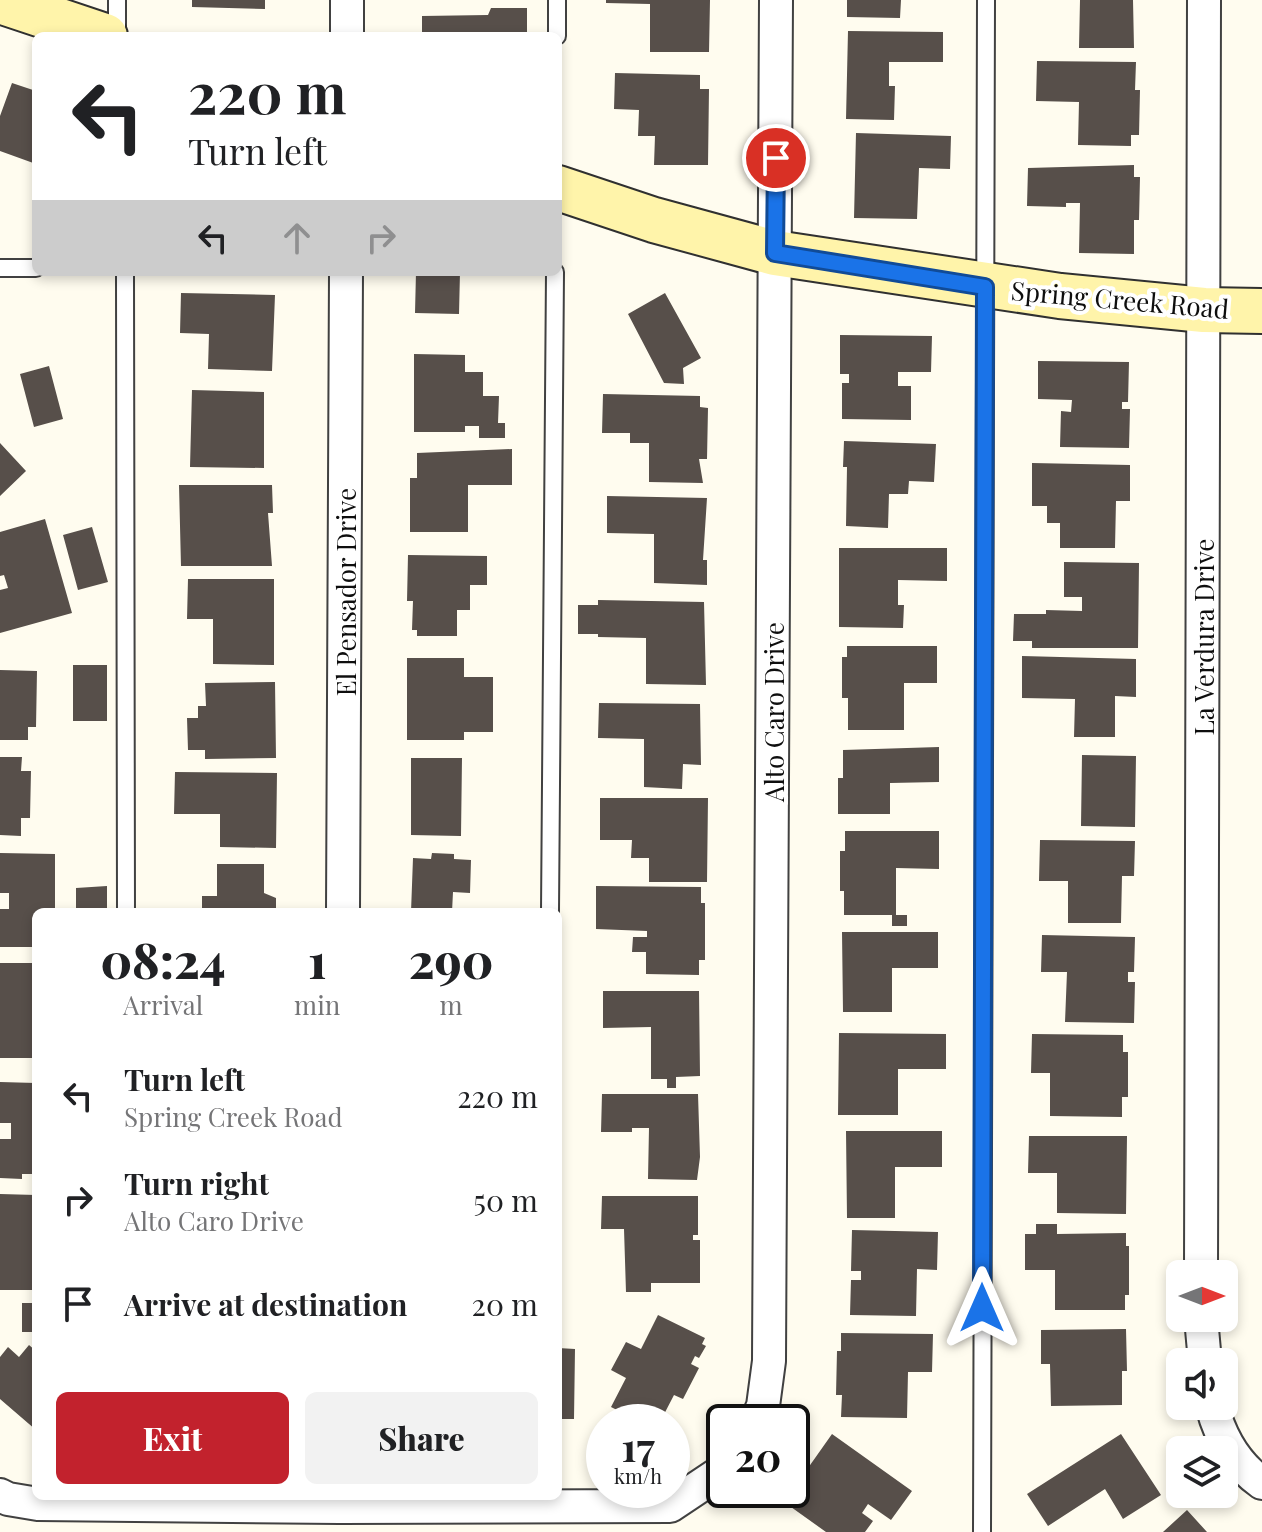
<!DOCTYPE html>
<style>
body{margin:0;font-family:"Playfair Display",serif;background:#f2f2f2;color:#202124;height:100vh;display:flex;flex-direction:column;font-size:30px;white-space:nowrap}
*{box-sizing:border-box;margin:0}
p{font-size:26px;color:#757577}
.icon{flex:none;width:44px;height:44px;fill:none;stroke:currentColor;stroke-width:2;stroke-linecap:round;stroke-linejoin:round}
.map{position:relative;flex:1;overflow:hidden}
.side{position:absolute;left:32px;top:908px;width:530px;height:592px;display:flex;flex-direction:column;background:#fff;border-radius:12px;box-shadow:0 4px 12px #0003}
.side>*{flex:none}
.top-card{position:absolute;left:32px;top:32px;width:530px;height:244px;border-radius:12px;box-shadow:0 4px 12px #0003;background:#fff;color:#202124;overflow:hidden}
.needle{width:52px;rotate:90deg}
.controls{position:absolute;left:1166px;top:1260px;display:grid;gap:16px}
.controls a{display:grid;place-items:center;width:72px;height:72px;border-radius:12px;background:#fff;box-shadow:0 4px 12px #0003;font-size:40px}
.speed{position:absolute;left:586px;top:1404px;display:flex;gap:16px;font-size:40px;font-weight:700;text-align:center}
.speed>*{display:grid;place-content:center;width:104px;height:104px;border-radius:50%;background:#fff;box-shadow:0 4px 12px #0003;line-height:1}
.speed small{font-size:20px;font-weight:400}
.speed .limit{border:4px solid #111;border-radius:12px;background:#fff;color:#111}
.pin{position:absolute;display:grid;place-items:center;width:68px;height:68px;color:#fff;margin:-34px;border:4px solid #fff;border-radius:50%;box-shadow:0 2px 8px #0007}
.me{position:absolute;width:88px;margin:-44px;rotate:0deg;stroke-linejoin:round;filter:drop-shadow(0 0 6px #0008)}
.turn{display:flex;align-items:center;gap:28px;height:168px;padding:0 24px;font-size:36px}
.turn .icon{width:104px;height:104px;stroke-width:2.5}
.turn b{display:block;font-size:56px;line-height:68px}
.lanes{display:flex;align-items:center;height:76px;padding:0 24px;background:#0003;justify-content:center;gap:40px;direction:ltr}
.lanes .off{opacity:.35}
.eta{display:flex;justify-content:space-evenly;align-items:center;height:136px;text-align:center}
.eta b{font-size:48px;font-weight:800;line-height:56px}
.button{display:flex;gap:16px;margin-top:auto;padding:16px 24px}
.button a{flex:1;height:92px;border-radius:12px;background:#c2222d;color:#fff;font-size:32px;font-weight:800;line-height:92px;text-align:center}
.button a+a{background:#f2f2f2;color:#202124}
ul{padding:0;list-style:none}
li{display:flex;align-items:center;gap:24px;height:104px;padding:0 24px}
li div{flex:1}
li b{display:block;font-size:30px}
li em{font-style:normal}
.map>svg:first-child{display:block}
.building{fill:#574f4a}
.lines{fill:none;stroke-linecap:round;stroke-linejoin:round}
.lane-casing{stroke:#414141;stroke-width:20}
.street-casing{stroke:#414141;stroke-width:36}
.secondary-casing{stroke:#303030;stroke-width:48}
.lane{stroke:#fff;stroke-width:16}
.street{stroke:#fff;stroke-width:32}
.secondary{stroke:#fff4aa;stroke-width:44}
.route-casing{stroke:#114b97;stroke-width:20}
.route{stroke:#1a73e8;stroke-width:14}
.labels{text-anchor:middle;dominant-baseline:central;stroke-width:8;stroke-linejoin:round;paint-order:stroke}
.street-label{font-size:26px;fill:#0e0e0e;stroke:#fff}
</style>
<div class="map">
<svg width="1262" height="1532" viewBox="0 0 1262 1532">
<rect width="100%" height="100%" fill="#fffcef"/>
<!-- building -->
<path class="building" d="M192,0H265V9L192,7Z
M606,0H710L709,52H650V4L606,3Z
M847,0H901L900,18L847,17Z
M1080,0H1133L1134,48H1079Z
M491,8H527V36H422V16L488,15Z
M848,31L943,32V62H889V86H895L894,120L846,119Z
M1037,61L1136,62L1135,90H1140L1139,135H1131V146L1078,145L1079,102L1036,101Z
M615,73L700,75V89H709L708,165H654L655,136H638L639,110L614,109Z
M12,83L36,91V164L0,151V116Z
M856,133L951,136L950,169L919,168L917,219L854,218Z
M1134,165V177H1140L1139,220H1134V254L1079,253L1080,203H1066V207L1027,206L1028,168Z
M416,272H460L459,314L415,313Z
M181,293L275,295L272,371L208,369L209,334L180,333Z
M665,293L701,358L683,368L684,384L664,383L628,314Z
M840,335L932,336L931,372H898V386H911V420L842,419V383H849V374H840Z
M414,354L465,355V372H483V396H499L498,423H505V438H479V426H465V432H414Z
M1038,361L1129,362L1128,402H1122V409H1130L1129,448L1060,447L1061,411L1071,412L1072,400L1038,399Z
M49,366L63,419L34,427L20,374Z
M192,390L264,392V468L190,467Z
M603,394L700,396V407L708,408L707,459H699L703,483L649,482V443H630V433H602Z
M844,441L936,444L934,482L909,481L908,494H889L888,528L846,526L847,467H843Z
M0,443L26,471L0,496Z
M512,449V485H468V532H410V478H417V453Z
M1032,463L1130,465V501H1116L1115,548H1060V523H1047V506H1032Z
M179,485H272L273,513H268L272,566H181Z
M607,496L707,498L703,560H707V585L654,583V534L607,533Z
M45,519L72,613L0,633V590L8,588L4,575L0,576V532Z
M92,527L108,582L78,590L63,535Z
M839,548H947V581L898,580V605H904L903,628L839,627Z
M408,555L487,556V585H470V610H457V636H417V630H412L413,601H407Z
M1064,562L1139,563L1138,648H1032V641H1013L1014,614H1046V610L1082,611V597H1064Z
M188,579H274V665L213,664V619H187Z
M598,600L704,602L706,685L646,684V638L598,637V634H578V605H598Z
M847,646H937V683H904V730H848V698H842V657H847Z
M1022,656L1136,659V697L1115,696V737H1074L1075,699L1022,698Z
M407,658H464V677H493V732H464V740H407Z
M73,665H107V721H73Z
M0,670L37,671L36,727H28V740H0Z
M275,682L276,758L205,759V750H188L187,718H198V706H206L205,683Z
M599,703L700,704L701,765L683,764L682,789L644,787V739L598,738Z
M939,747V782L890,783V814H838V778H843V750Z
M1082,755L1136,756L1135,827L1081,826Z
M0,757H22L21,771H31L30,818H21V836L0,835Z
M411,758H462L461,836L411,835Z
M175,772L277,773L276,848L220,847V814H174Z
M600,798H708L707,882H649V858H631L632,840H600Z
M845,831H939V869L896,868V915H907V926H892V915H844V891H840V851H845Z
M1040,840L1135,841L1134,876H1122L1121,923H1068V881H1039Z
M0,853L55,854V912H36V947H0V909H9V893H0Z
M432,853L454,854V859L471,860L470,893L453,892L452,912H411L413,858L431,859Z
M217,864H264V893L276,898V912H202V896H217Z
M107,886V912H76V888Z
M596,886L701,887V903H705V960H699V975L646,974V952H632L633,937H647V931L596,929Z
M842,932H938V968H892V1012H843Z
M1042,935L1135,937L1134,972H1128V982H1135L1134,1023L1065,1022L1067,972H1041Z
M0,963H36V1058H0Z
M603,991H699L700,1076L676,1077V1088H667V1079H651V1027L603,1028Z
M839,1033L946,1034V1069H898V1115H838Z
M1032,1034L1123,1035V1052H1128V1097H1122V1117L1050,1116V1073H1031Z
M0,1082L36,1083V1174H22V1179L0,1178V1139H11V1123H0Z
M602,1094H698L700,1157L697,1180L648,1179L649,1128H632V1132H601Z
M846,1131H942V1167H895V1218H847Z
M1029,1136H1127L1126,1214L1057,1213V1173H1028Z
M0,1194L36,1195V1290H0Z
M602,1196H698V1235H693V1240H700V1283H651V1292H626L624,1229H601Z
M1036,1224H1057V1234L1126,1233V1246H1129V1295H1125V1310H1055V1270H1025V1234H1036Z
M852,1230L938,1232L937,1270L917,1269L916,1316L850,1315L851,1280H861V1271H851Z
M22,1303H36V1332H22Z
M658,1315L705,1338L702,1344L706,1346L699,1358L695,1356L691,1364L699,1368L683,1399L674,1395L660,1422H641L611,1407L626,1378L611,1370L626,1342L641,1349Z
M1126,1329L1127,1371H1122V1405L1051,1406L1050,1364H1041V1330Z
M841,1333L933,1334L932,1372H908L907,1418L841,1417L842,1395H836L837,1351H841Z
M29,1345L36,1351V1430L0,1399V1357L8,1347L19,1357Z
M558,1348L575,1349L574,1419H558Z
M832,1434L912,1491L891,1520L868,1504L862,1513L873,1521L865,1532H826L784,1502Z
M1121,1434L1161,1495L1123,1519L1105,1489L1048,1526L1027,1494Z
M1187,1510L1207,1532H1163Z"/>
<g class="lines">
<!-- lane casing -->
<g class="lane-casing">
<path id="lane" d="M117,36V0
M557,36V0
M0,268H36
M125,272L126,912
M550,912L555,272
M982,1532L986,0"/>
</g>
<!-- street casing -->
<g class="street-casing">
<path id="street" d="M347,36V0
M343,912L346,272
M1201,1274L1204,0
M1201,1318L1205,1362
M1212,1406C1220,1436 1236,1465 1262,1483
M756,1422L763,1406L769,1361L776,0
M0,1495L8,1499L38,1504L340,1507L670,1506L724,1470"/>
</g>
<!-- secondary casing -->
<g class="secondary-casing">
<path id="secondary" d="M0,1L105,36
M558,188L654,220L775,253L1060,296L1204,310L1262,311"/>
</g>
<!-- lane -->
<use href="#lane" class="lane"/>
<!-- street -->
<use href="#street" class="street"/>
<!-- secondary -->
<use href="#secondary" class="secondary"/>
</g>
<g class="lines">
<!-- route casing -->
<g class="route-casing">
<path id="route" d="M776,158L775,253L985,287L982,1308"/>
</g>
<!-- route -->
<use href="#route" class="route"/>
</g>
<g class="labels">
<!-- street labels -->
<g class="street-label">
<text transform="translate(1120 299) rotate(5)">Spring Creek Road</text>
<text transform="translate(345 592) rotate(-90)">El Pensador Drive</text>
<text transform="translate(1203 637) rotate(-90)">La Verdura Drive</text>
<text transform="translate(773 712) rotate(-90)">Alto Caro Drive</text>
</g>
</g>
</svg>
<div class="controls">
<a><svg class="needle" viewBox="-14 -14 28 28"><path d="M0-13l5 13h-10z" fill="#e53935"/><path d="M0 13l5-13h-10z" fill="#757577"/></svg></a>
<a><svg class="icon" aria-label="sound" viewBox="0 0 24 24"><path d="M4 9h4l5-4v14l-5-4H4zM17 9q2 3 0 6"/></svg></a>
<a><svg class="icon" aria-label="layers" viewBox="0 0 24 24"><path d="M12 4l9 5-9 5-9-5zM3 14l9 5 9-5"/></svg></a>
</div>
<div class="speed"><div>17<small>km/h</small></div><div class="limit">20</div></div>
<div class="pin" style="left:776px;top:158px;background:#d93025"><svg class="icon" aria-label="arrive" viewBox="0 0 24 24"><path d="M6 21V4h12l-3 4 3 4H6"/></svg></div>
<svg class="me" style="left:982px;top:1308px" viewBox="-20 -20 40 40"><path d="M0-17L14 15 0 8-14 15z" fill="#1a73e8" stroke="#fff" stroke-width="4"/></svg>
<div class="top-card">
<div class="turn"><svg class="icon" aria-label="left" viewBox="0 0 24 24"><path d="M17 20v-9H6M10 6l-5 5 5 5"/></svg><div><b>220 m</b>Turn left</div></div>
<div class="lanes"><svg class="icon" aria-label="left" viewBox="0 0 24 24"><path d="M17 20v-9H6M10 6l-5 5 5 5"/></svg><svg class="icon off" aria-label="ahead" viewBox="0 0 24 24"><path d="M12 20V5M6 11l6-6 6 6"/></svg><svg class="icon off" aria-label="right" viewBox="0 0 24 24"><path d="M7 20v-9h11M14 6l5 5-5 5"/></svg></div>
</div>
<section class="side">
<div class="eta">
<div><b>08:24</b><p>Arrival</p></div>
<div><b>1</b><p>min</p></div>
<div><b>290</b><p>m</p></div>
</div>
<ul>
<li><svg class="icon" aria-label="left" viewBox="0 0 24 24"><path d="M17 20v-9H6M10 6l-5 5 5 5"/></svg><div><b>Turn left</b><p>Spring Creek Road</p></div><em>220 m</em></li>
<li><svg class="icon" aria-label="right" viewBox="0 0 24 24"><path d="M7 20v-9h11M14 6l5 5-5 5"/></svg><div><b>Turn right</b><p>Alto Caro Drive</p></div><em>50 m</em></li>
<li><svg class="icon" aria-label="arrive" viewBox="0 0 24 24"><path d="M6 21V4h12l-3 4 3 4H6"/></svg><div><b>Arrive at destination</b></div><em>20 m</em></li>
</ul>
<div class="button"><a>Exit</a><a>Share</a></div>
</section>
</div>
